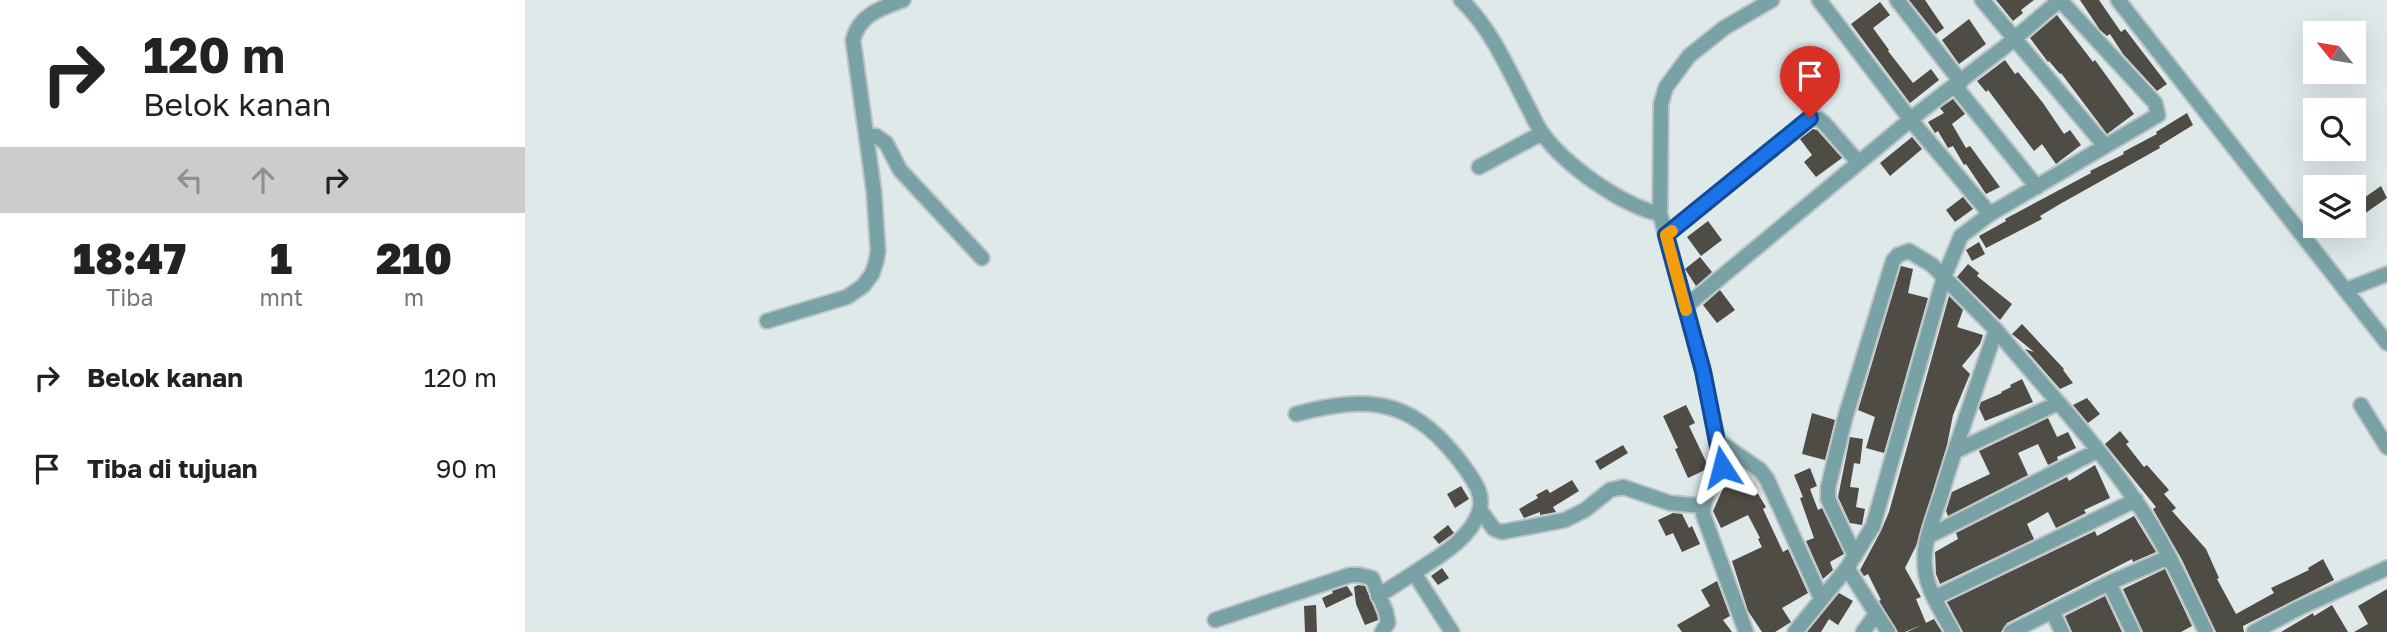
<!DOCTYPE html>
<html lang="id">
<style>
body{margin:0;font-family:"Golos Text",sans-serif;background:#f6f6f6;color:#222;height:100vh;display:flex;flex-direction:column;font-size:26px;white-space:nowrap}
*{box-sizing:border-box;margin:0}
p{font-size:23px;color:#767676}
.icon{flex:none;width:38px;height:38px;fill:none;stroke:currentColor;stroke-width:2;stroke-linecap:round;stroke-linejoin:round}
.map{position:relative;flex:1;overflow:hidden}
.drawer{display:flex;flex-direction:column;background:#fff;width:525px}
.drawer>*{flex:none}
.hud{background:#fff;color:#222;overflow:hidden}
.needle{width:46px;rotate:300deg}
.fabs{position:absolute;left:1778px;top:21px;display:grid;gap:14px}
.fabs a{display:grid;place-items:center;width:63px;height:63px;border-radius:0px;background:#fff;box-shadow:0 7px 28px #0002;font-size:35px}
.pin{position:absolute;display:grid;place-items:center;width:60px;height:60px;color:#fff;margin:-72px -30px;border-radius:50% 50% 50% 0;rotate:-45deg;box-shadow:0 0 7px #0007}
.pin .icon{rotate:45deg}
.me{position:absolute;width:77px;margin:-38px;rotate:351deg;stroke-linejoin:round;filter:drop-shadow(0 0 5px #0008)}
.turn{display:flex;align-items:center;gap:24px;height:147px;padding:0 28px;font-size:32px}
.turn .icon{width:91px;height:91px;stroke-width:2.5}
.turn b{display:block;font-size:49px;line-height:60px}
.lanes{display:flex;align-items:center;height:66px;padding:0 28px;background:#0003;justify-content:center;gap:35px;direction:ltr}
.lanes .off{opacity:.35}
.eta{display:flex;justify-content:space-evenly;align-items:center;height:119px;text-align:center}
.eta b{font-size:42px;font-weight:800;line-height:49px}
ul{padding:0;list-style:none}
li{display:flex;align-items:center;gap:21px;height:91px;padding:0 28px}
li div{flex:1}
li b{display:block;font-size:26px}
li em{font-style:normal}
main{display:flex;flex:1;min-height:0}
.map>svg:first-child{display:block}
.building{fill:#4f4b45}
.lines{fill:none;stroke-linecap:round;stroke-linejoin:round}
.minor-casing{stroke:#bbc4c5;stroke-width:18}
.minor{stroke:#79a2a7;stroke-width:14}
.route-casing{stroke:#114b97;stroke-width:18}
.route{stroke:#1a73e8;stroke-width:12}
.slow{stroke:#f59e0b;stroke-width:12}
</style>
<main>
<section class="drawer">
<div class="hud">
<div class="turn"><svg class="icon" aria-label="right" viewBox="0 0 24 24"><path d="M7 20v-9h11M14 6l5 5-5 5"/></svg><div><b>120 m</b>Belok kanan</div></div>
<div class="lanes"><svg class="icon off" aria-label="left" viewBox="0 0 24 24"><path d="M17 20v-9H6M10 6l-5 5 5 5"/></svg><svg class="icon off" aria-label="ahead" viewBox="0 0 24 24"><path d="M12 20V5M6 11l6-6 6 6"/></svg><svg class="icon" aria-label="right" viewBox="0 0 24 24"><path d="M7 20v-9h11M14 6l5 5-5 5"/></svg></div>
</div>
<div class="eta">
<div><b>18:47</b><p>Tiba</p></div>
<div><b>1</b><p>mnt</p></div>
<div><b>210</b><p>m</p></div>
</div>
<ul>
<li><svg class="icon" aria-label="right" viewBox="0 0 24 24"><path d="M7 20v-9h11M14 6l5 5-5 5"/></svg><div><b>Belok kanan</b></div><em>120 m</em></li>
<li><svg class="icon" aria-label="arrive" viewBox="0 0 24 24"><path d="M6 21V4h12l-3 4 3 4H6"/></svg><div><b>Tiba di tujuan</b></div><em>90 m</em></li>
</ul>
</section>
<div class="map">
<svg width="1862" height="632" viewBox="0 0 1862 632">
<rect width="100%" height="100%" fill="#dfe9ea"/>
<!-- building -->
<path class="building" d="M1384,0H1400L1419,28L1411,34Z
M1471,0H1509L1496,10L1498,13L1488,21Z
M1555,0H1574L1596,32L1600,29L1642,84L1632,91L1598,54L1585,34L1582,36L1575,30Z
M1355,2L1365,15L1348,28L1364,50L1363,51L1388,83L1406,69L1414,80L1385,103L1326,24Z
M1532,15L1568,62L1570,60L1609,114L1582,134L1536,73L1535,74L1524,61L1523,62L1505,38Z
M1444,19L1461,44L1434,64L1417,40Z
M1480,60L1490,74L1493,72L1518,103L1539,134L1545,130L1556,145L1531,164L1517,144L1509,151L1463,90L1461,92L1452,81Z
M1428,99L1440,114L1427,124L1441,148L1445,146L1475,187L1461,194L1441,164L1439,165L1428,146L1423,148L1413,131L1410,133L1403,122L1419,113L1415,108Z
M1662,113L1668,125L1634,146L1635,148L1535,204L1515,216L1517,219L1461,248L1454,236L1481,221L1480,219L1566,173L1565,171L1599,154L1598,152L1632,134L1631,132Z
M1288,129L1292,130L1317,158L1291,177L1279,162L1287,155L1275,139Z
M1387,137L1397,149L1365,176L1355,163Z
M1856,186L1862,198L1829,221V205Z
M1438,197L1448,209L1430,222L1421,210Z
M1183,221L1197,240L1176,256L1162,237Z
M1454,242L1460,254L1447,261L1441,250Z
M1175,257L1187,272L1171,286L1160,269Z
M1443,264L1454,273L1452,276L1487,304L1475,320L1432,277Z
M1376,266L1388,269L1383,293L1403,298L1359,453L1341,448L1350,417L1333,410Z
M1195,290L1210,310L1192,323L1178,305Z
M1424,296L1438,310L1432,327L1458,335L1455,344L1437,366L1445,374L1428,415L1422,445L1391,546L1380,568L1396,597L1391,599L1401,623L1380,632H1373L1354,601L1356,600L1343,574L1339,576L1335,570L1356,531L1364,512Z
M1497,324L1539,369L1538,370L1548,383L1535,389L1500,349L1509,352L1487,334Z
M1497,379L1508,402L1460,421L1454,408L1456,402L1477,393L1476,392L1486,387L1485,385Z
M1562,398L1575,414L1563,423L1548,405Z
M1161,405L1170,423L1164,426L1184,468L1163,478L1150,449L1153,448L1138,416Z
M1287,413L1310,420L1300,460L1277,454Z
M1523,418L1532,437L1543,432L1551,448L1532,457L1533,460L1523,465L1513,444L1493,453L1503,475L1423,516L1421,511L1427,492L1465,474L1454,451Z
M1595,431L1604,442L1601,444L1619,467L1622,465L1644,490L1639,494L1651,508L1647,511L1681,549L1694,578L1692,579L1711,614L1749,593L1746,588L1784,570L1783,568L1798,559L1809,580L1718,626L1719,632H1691L1657,560L1628,509L1631,507L1580,444Z
M1325,437L1338,439L1335,464L1329,463L1325,487L1334,488L1331,507L1340,509L1337,525L1325,523L1313,497Z
M1098,445L1103,453L1075,470L1070,461Z
M1570,465L1585,498L1559,510L1561,513L1531,528L1523,512L1502,524L1509,539L1415,584L1411,574L1410,552L1433,539L1431,533L1542,477L1544,481Z
M1285,468L1292,486L1285,489L1293,510L1297,508L1319,554L1305,562L1308,570L1298,579L1281,541L1289,538L1275,498L1278,497L1269,475Z
M1222,476L1241,507L1238,509L1258,552L1263,549L1283,593L1257,608L1266,622L1250,632H1237L1223,611L1207,561L1237,547L1233,539L1235,538L1223,515L1196,528L1188,511L1201,482L1202,481L1205,487Z
M1047,480L1054,491L1028,507L1031,512L1015,515V512L999,518L994,509L1013,498L1011,495L1022,489L1025,493Z
M936,486L944,499L930,508L922,494Z
M1148,513L1157,514L1164,528L1167,526L1175,544L1157,552L1148,533L1141,536L1133,520Z
M1609,516L1631,552L1608,562L1607,559L1482,623L1476,632H1438L1422,602L1570,531L1572,536Z
M923,525L929,533L914,544L908,537Z
M917,568L924,578L913,585L906,576Z
M1640,569L1667,626L1656,632H1618L1598,589Z
M1192,581L1205,616L1198,620L1207,632H1157L1152,625L1185,606L1176,590Z
M833,585L840,586L852,615L853,620L840,625L831,604L829,587Z
M822,586L828,595L801,608L797,598L808,593L807,591Z
M1862,589V632H1829L1843,624L1833,606Z
M1314,593L1328,601L1313,625L1304,619L1296,632H1282Z
M1580,596L1597,632H1547L1540,616Z
M791,605L792,632H780L779,606Z
M1807,605L1823,632H1756L1788,613L1789,616Z
M1409,619L1417,632H1382Z"/>
<g class="lines">
<!-- minor casing -->
<g class="minor-casing">
<path id="minor" d="M936,0C966,28 983,69 1002,105C1007,114 1011,125 1017,133C1041,166 1096,205 1135,214
M1294,0L1385,119L1465,214
M1372,0L1436,82
M1457,0L1580,146
M1593,0L1862,343
M1430,86L1512,187
M342,136H351L361,143L375,170L457,258
M954,167L1017,133
M1141,235L1285,119H1294L1299,123L1333,162
M1821,290L1862,274
M1160,307L1396,111L1477,49L1535,0
M242,321L322,297L338,286L347,274L351,262L353,251L349,192L328,40C334,15 356,8 378,0
M1471,330C1518,386 1569,440 1610,500C1639,541 1659,587 1681,632
M1836,405L1862,447
M771,414C849,393 891,401 940,468C949,481 960,495 954,512C944,541 912,557 889,573
M1193,441L1235,470L1242,479L1296,598
M1431,451L1533,403
M955,510L969,529L977,532L1040,520L1060,510L1085,490L1098,487L1145,503L1178,506
M1404,536L1572,451
M1330,556L1303,499V488L1320,418L1368,261L1373,255L1384,251L1407,265L1471,330C1452,385 1433,439 1416,495C1409,517 1397,544 1400,568C1402,591 1417,612 1428,632
M1322,568L1363,632
M1584,583L1608,632
M853,596L889,573L927,632
M1409,598L1611,500
M1527,611L1537,632
M690,620L825,575H834L847,578L861,612L863,623L857,632
M1221,632L1178,514C1178,493 1195,481 1197,462L1178,371L1135,214L1136,104L1141,87L1164,56L1199,28L1247,0
M1270,632L1322,568L1348,526L1419,277L1436,236L1465,214L1633,115L1630,103L1535,0
M1338,632L1351,614
M1486,632L1584,583L1644,557
M1729,632L1774,608L1862,568"/>
</g>
<!-- minor -->
<use href="#minor" class="minor"/>
</g>
<g class="lines">
<!-- route casing -->
<g class="route-casing">
<path id="route" d="M1197,467L1178,371L1141,235L1285,118"/>
</g>
<!-- route -->
<use href="#route" class="route"/>
<!-- slow -->
<path class="slow" d="M1147,231L1141,235L1161,310"/>
</g>
</svg>
<div class="fabs">
<a><svg class="needle" viewBox="-14 -14 28 28"><path d="M0-13l5 13h-10z" fill="#e53935"/><path d="M0 13l5-13h-10z" fill="#767676"/></svg></a>
<a><svg class="icon" aria-label="search" viewBox="0 0 24 24"><circle cx="10" cy="10" r="6"/><path d="M15 15l6 6"/></svg></a>
<a><svg class="icon" aria-label="layers" viewBox="0 0 24 24"><path d="M12 4l9 5-9 5-9-5zM3 14l9 5 9-5"/></svg></a>
</div>
<div class="pin" style="left:1285px;top:118px;background:#d93025"><svg class="icon" aria-label="arrive" viewBox="0 0 24 24"><path d="M6 21V4h12l-3 4 3 4H6"/></svg></div>
<svg class="me" style="left:1197px;top:467px" viewBox="-20 -20 40 40"><path d="M0-17L14 15 0 8-14 15z" fill="#1a73e8" stroke="#fff" stroke-width="4"/></svg>
</div>
</main>
